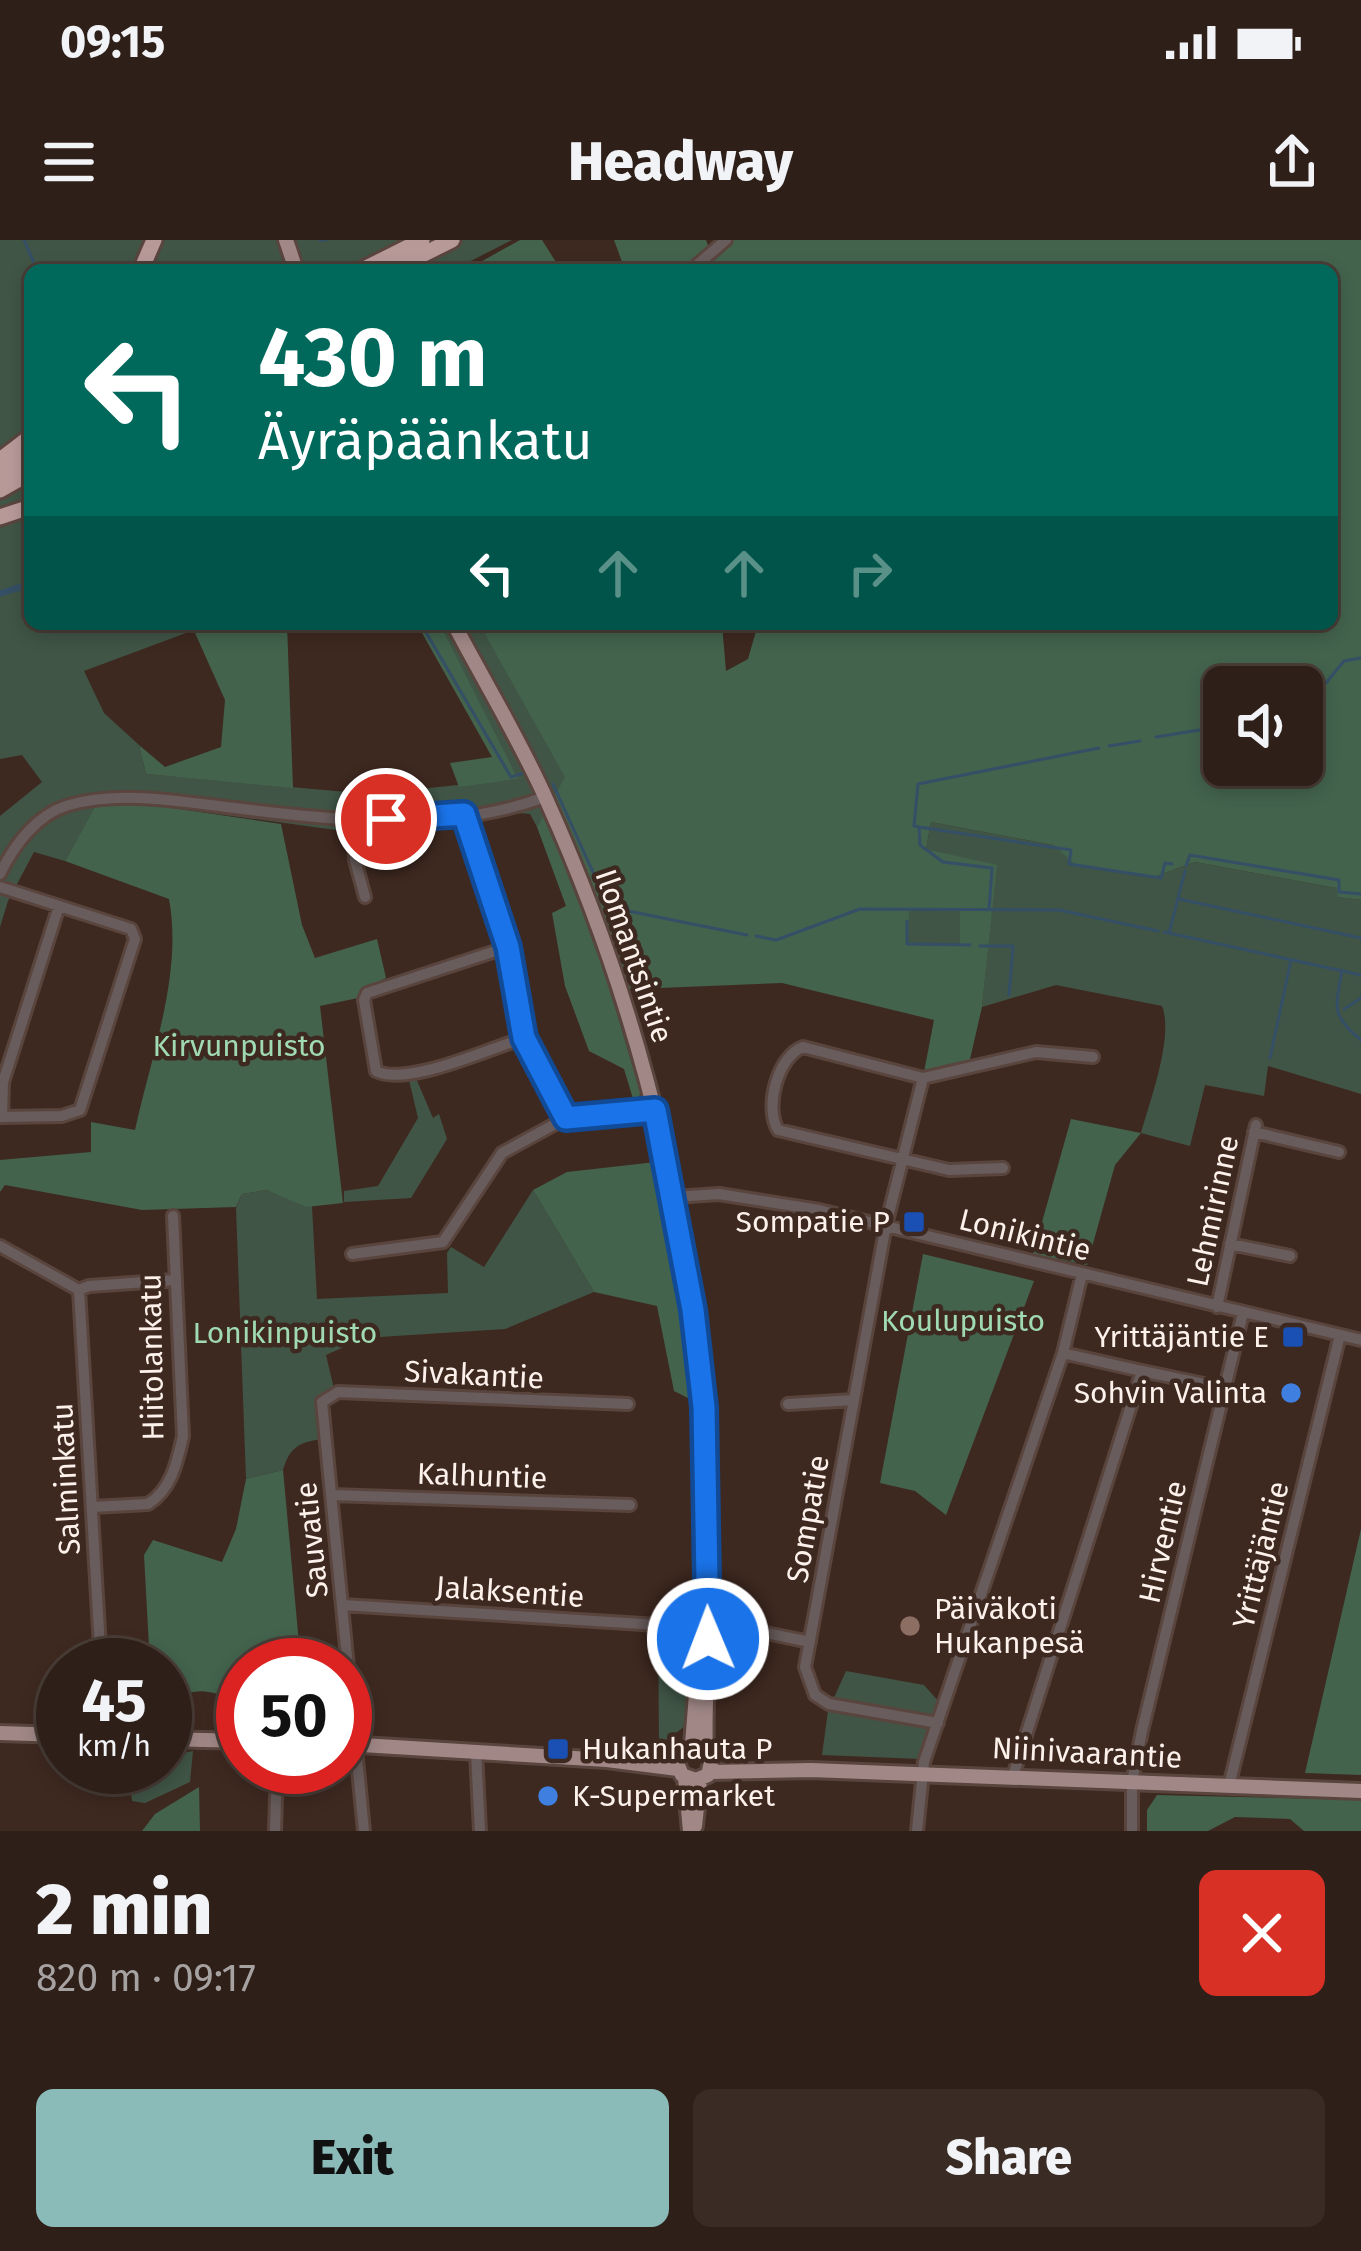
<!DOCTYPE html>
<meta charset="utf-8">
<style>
body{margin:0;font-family:"Fira Sans",sans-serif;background:#3a2c25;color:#f1f3f6;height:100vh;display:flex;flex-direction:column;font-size:45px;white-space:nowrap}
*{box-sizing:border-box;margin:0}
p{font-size:39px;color:#a7a2a2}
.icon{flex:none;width:66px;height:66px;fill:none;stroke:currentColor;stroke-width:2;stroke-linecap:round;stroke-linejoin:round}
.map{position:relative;height:1591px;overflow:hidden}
.drawer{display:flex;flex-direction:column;background:#2e1f18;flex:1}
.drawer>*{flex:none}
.banner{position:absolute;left:24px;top:24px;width:1314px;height:366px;border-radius:18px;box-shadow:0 6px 18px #0003,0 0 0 3px #493d37;background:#00695c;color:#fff;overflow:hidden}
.tools{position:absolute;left:1203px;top:426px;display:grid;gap:24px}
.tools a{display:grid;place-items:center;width:120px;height:120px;border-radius:18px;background:#2e1f18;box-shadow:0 6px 18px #0003,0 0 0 3px #493d37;font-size:60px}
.speed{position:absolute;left:36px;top:1398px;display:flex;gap:24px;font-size:60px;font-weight:700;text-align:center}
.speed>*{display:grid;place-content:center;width:156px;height:156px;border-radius:50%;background:#2e1f18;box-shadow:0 6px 18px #0003,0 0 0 3px #493d37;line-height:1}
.speed small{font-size:30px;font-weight:400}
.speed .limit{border:18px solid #d22;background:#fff;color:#111}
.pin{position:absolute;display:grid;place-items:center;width:102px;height:102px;color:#fff;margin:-51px;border:6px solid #fff;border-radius:50%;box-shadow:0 3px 12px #0007}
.me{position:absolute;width:132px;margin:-66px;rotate:359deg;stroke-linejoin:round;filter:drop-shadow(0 0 9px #0008)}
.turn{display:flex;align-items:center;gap:42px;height:252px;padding:0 36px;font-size:54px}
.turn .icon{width:156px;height:156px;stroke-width:2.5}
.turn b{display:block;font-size:84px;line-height:102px}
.lanes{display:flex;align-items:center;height:114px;padding:0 36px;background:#0003;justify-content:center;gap:60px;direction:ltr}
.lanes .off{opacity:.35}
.round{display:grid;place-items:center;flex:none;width:126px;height:126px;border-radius:18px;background:#3a2c25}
.summary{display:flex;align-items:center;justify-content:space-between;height:204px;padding:0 36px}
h1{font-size:72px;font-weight:800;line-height:90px}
.button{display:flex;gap:24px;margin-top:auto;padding:24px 36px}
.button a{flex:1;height:138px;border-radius:18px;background:#8bbbb9;color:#111;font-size:48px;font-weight:800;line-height:138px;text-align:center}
.button a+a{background:#3a2c25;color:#f1f3f6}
.status{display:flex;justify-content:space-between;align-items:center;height:84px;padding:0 60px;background:#2e1f18;direction:ltr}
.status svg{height:33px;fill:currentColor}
header{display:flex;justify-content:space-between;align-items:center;height:156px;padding:0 36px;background:#2e1f18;font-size:54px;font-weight:800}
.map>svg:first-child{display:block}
.green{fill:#405546}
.forest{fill:#43634d;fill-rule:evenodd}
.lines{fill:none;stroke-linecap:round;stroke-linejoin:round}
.stream{stroke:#344f66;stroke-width:3}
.minor-casing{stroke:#59453d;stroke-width:16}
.major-casing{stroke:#59453d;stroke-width:20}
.highway-casing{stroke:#59453d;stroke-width:21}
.minor{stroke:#685c5c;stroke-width:10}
.major{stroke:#a18887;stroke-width:14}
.highway{stroke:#b79998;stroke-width:15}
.route-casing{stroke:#114b97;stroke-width:30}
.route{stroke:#1a73e8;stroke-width:21}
.transit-dot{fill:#1a4fb4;stroke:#3e2920;stroke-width:4.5}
.shop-dot{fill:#3f7fe0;stroke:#3e2920;stroke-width:4.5}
.education-dot{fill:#8d6e63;stroke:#3e2920;stroke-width:4.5}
.labels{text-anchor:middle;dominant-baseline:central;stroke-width:9;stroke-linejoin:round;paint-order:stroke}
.street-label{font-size:30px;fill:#fdf1ec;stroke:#3e2920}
.park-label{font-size:30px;fill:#a0dab3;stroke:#3e2920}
.poi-label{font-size:30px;fill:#fdf1ec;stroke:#3e2920;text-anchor:end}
</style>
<div class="status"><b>09:15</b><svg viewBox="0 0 49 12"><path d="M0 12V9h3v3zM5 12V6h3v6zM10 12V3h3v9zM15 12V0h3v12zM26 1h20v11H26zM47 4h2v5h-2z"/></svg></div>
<header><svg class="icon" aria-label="menu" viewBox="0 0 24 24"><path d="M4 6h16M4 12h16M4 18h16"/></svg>Headway<svg class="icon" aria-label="share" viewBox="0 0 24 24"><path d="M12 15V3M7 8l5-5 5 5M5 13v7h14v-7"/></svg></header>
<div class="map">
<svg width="1361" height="1591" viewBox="0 0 1361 1591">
<rect width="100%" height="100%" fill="#3e2920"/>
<!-- green -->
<path class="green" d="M0,0H148L135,30H30V191L0,214Z
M158,0H281L291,30H145Z
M289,0H512L453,30H298Z
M30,202V384H191L194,390L84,431L104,473L139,505L146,534L369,554L517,539L440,384H452L549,568L537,587L530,574C500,570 473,584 444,589C418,593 391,592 365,593L358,602L343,598L336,590L152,565L97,564L65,621L34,612L8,661L0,687V576L42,542L22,515L0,519V237Z
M456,384H479L566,537L550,565Z
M931,582L1053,605L1078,626L1151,638L1195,622L1336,648L1339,657L1361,660V854L1268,826L1264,856L1205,845L1190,906L1141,893C1150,861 1174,796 1162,766L1056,745L982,767L996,626L926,609Z
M908,670L961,671L960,704L907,703Z
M415,836L433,878L439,874L447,899L411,958L344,962V951L378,946L418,878L409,840Z
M267,950L312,966L317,1059L448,1053L447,1013L451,1007L484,1027L533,950L594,1052L505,1089L364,1098L326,1115L334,1149L324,1155L321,1199C298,1203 290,1207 283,1230L246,1239L236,968L242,954Z
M658,1378H689L696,1389L688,1484L659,1505Z
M846,1431L924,1445L940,1463L920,1519L822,1515L828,1471Z
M193,1511L190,1542L145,1563L132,1561L128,1527H165V1517Z"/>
<!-- forest -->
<path class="forest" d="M520,0H542L561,30H466Z
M614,0H706L709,8L719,0H1361V660L1338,657L1336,648L1195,622L1151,638L1077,626L1053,605L931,582L926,609L997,625L982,767L968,828L923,837L934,780L782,743L610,750L641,854L634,862L624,829L589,811L565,746L552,673L566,666L537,587L565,537L479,384H722L726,431L748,419L758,384H1332V30H625ZM1224,447H1302V525H1224ZM909,670L960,671V704L908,703Z
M191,384H287L293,548L146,534L139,505L165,527L221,507L225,460Z
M417,384H440L518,539L459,547L450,523L492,517Z
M96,565H152L281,584L302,685L315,718L377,699L386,738L369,746L358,758L320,766L343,963L306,967L267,950L242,954L236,967L142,970L5,945L0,952V920L91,912V882L135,890C151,816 183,734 169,659L65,621Z
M1071,879L1141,893L1115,925L1087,1025L1033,1014Z
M665,921L706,1167L674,1151L657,1066L594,1052L533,950L567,932Z
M923,1014L1034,1041L946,1275L915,1251L880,1243Z
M283,1230L301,1425H243V1464C210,1450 197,1444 165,1465V1425H150L144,1315L153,1300L222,1322L236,1289L246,1239Z
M1361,1289V1535L1305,1533Z
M199,1547L200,1591H142L155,1574Z
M1157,1555L1361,1560V1591H1304L1290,1579L1235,1577L1208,1591H1147V1570Z"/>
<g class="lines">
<!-- stream -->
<path class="stream" d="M24,0L37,30
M320,0H326
M0,352L30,342
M0,355L30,346
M421,384L511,537L524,533
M1302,472L1344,421L1361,418
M1156,497L1224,486
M1109,506L1140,501
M553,544L607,663
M919,587L1071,610L1069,624L1161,638L1165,623L1172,624
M1186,626L1190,615L1339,640V652L1361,654
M617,659L627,666L628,671L747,695
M1179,659L1361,698
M989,670L992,628L943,622L920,605L919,587L914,586L918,544L1099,508
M907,681V704L970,705
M1164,692L1361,735
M1169,693L1185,631
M756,696L776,700L860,669L1059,670L1158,691
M980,706H1013L1009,755
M1342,730C1336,767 1330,775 1361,800
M1344,769L1361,758
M1270,818L1291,720"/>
<!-- minor casing -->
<g class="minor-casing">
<path id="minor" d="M691,30L726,0
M464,574L508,707L524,798L566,878L655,870
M353,583L355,620L365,657
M0,634C14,605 37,574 69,565C122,550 182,562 235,568C335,581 448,593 545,557
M0,647L131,689L135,699L80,870L62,876L0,877
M508,707L367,753L364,760L376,831C407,847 490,808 524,798
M923,838L886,985L805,1427L815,1455L829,1464L938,1483
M2,877L3,842L59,666
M1254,892L1339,912
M1003,928L949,930L778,890C764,867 778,816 803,807L923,838L1036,812L1093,817
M674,957L719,954L819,970L1361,1100
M1230,1004L1290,1016
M0,1006L79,1050L89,1046L175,1040
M352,1014L443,1002L502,913L566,878
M79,1050L101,1425
M1217,1067L1256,885
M1142,1131L1223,1148
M788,1164L854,1160
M332,1255L630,1265
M92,1267L148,1264C172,1249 177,1222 183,1196L173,976
M343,1365L674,1386
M754,1385L761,1392L810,1402
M476,1512L480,1591
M1013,1536L1142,1131L1063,1113
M1229,1546L1340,1095
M275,1591L277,1527
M364,1591L322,1162L338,1152L628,1164
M917,1591L924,1522L1063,1113L1082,1034
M1132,1591V1542L1142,1491L1243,1073"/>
</g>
<!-- major casing -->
<g class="major-casing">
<path id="major" d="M286,0L296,30
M454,384C485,443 520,500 547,561C633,752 685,955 704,1164C711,1242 708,1322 708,1400C708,1436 704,1472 706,1508
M0,1493L63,1495
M165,1499L243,1501
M345,1504L607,1520L678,1529
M692,1505L697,1441
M642,1517L701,1506L712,1518L708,1535L696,1540L682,1535L677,1523L681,1511
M710,1532L811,1530L1361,1551
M685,1537L690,1591
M695,1586L700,1540"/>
</g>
<!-- highway casing -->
<g class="highway-casing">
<path id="highway" d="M141,30L154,0
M362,30L422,0
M392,30L452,0
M0,220L30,197
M0,234L30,217
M0,250L30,233
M0,277L30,267"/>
</g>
<!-- minor -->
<use href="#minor" class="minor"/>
<!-- major -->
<use href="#major" class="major"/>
<!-- highway -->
<use href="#highway" class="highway"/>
</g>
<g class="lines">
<!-- route casing -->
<g class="route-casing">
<path id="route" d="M386,579L464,574L508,707L524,798L566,878L655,870L693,1070L704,1167L708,1399"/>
</g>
<!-- route -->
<use href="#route" class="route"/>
</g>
<!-- markers -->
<g class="transit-dot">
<rect x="902" y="970" width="24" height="24" rx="6"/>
<rect x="1281" y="1085" width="24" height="24" rx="6"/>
<rect x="546" y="1497" width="24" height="24" rx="6"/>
</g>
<g class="shop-dot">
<circle cx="1291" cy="1153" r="12"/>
<circle cx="548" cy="1556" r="12"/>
</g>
<circle class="education-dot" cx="910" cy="1386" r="12"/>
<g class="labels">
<!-- street labels -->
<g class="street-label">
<text transform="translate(634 716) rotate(71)">Ilomantsintie</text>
<text transform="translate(1213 971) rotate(-78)">Lehmirinne</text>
<text transform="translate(1025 995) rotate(14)">Lonikintie</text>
<text transform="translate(152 1117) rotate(-91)">Hiitolankatu</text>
<text transform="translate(474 1135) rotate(3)">Sivakantie</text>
<text transform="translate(482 1236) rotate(2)">Kalhuntie</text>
<text transform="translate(66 1239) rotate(-93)">Salminkatu</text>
<text transform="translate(808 1279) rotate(-80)">Sompatie</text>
<text transform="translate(312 1300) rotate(-96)">Sauvatie</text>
<text transform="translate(1163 1302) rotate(-77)">Hirventie</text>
<text transform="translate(1261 1315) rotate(-76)">Yrittäjäntie</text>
<text transform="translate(510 1352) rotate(4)">Jalaksentie</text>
<text transform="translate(1087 1513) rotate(3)">Niinivaarantie</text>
</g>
<!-- park labels -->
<g class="park-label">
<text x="239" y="806">Kirvunpuisto</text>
<text x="963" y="1081">Koulupuisto</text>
<text x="285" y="1093">Lonikinpuisto</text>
</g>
<!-- poi labels -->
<g class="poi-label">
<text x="890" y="982">Sompatie P</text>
<text x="1269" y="1097">Yrittäjäntie E</text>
<text x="1267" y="1153">Sohvin Valinta</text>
<text x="934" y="1369" text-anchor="start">Päiväkoti<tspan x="934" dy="34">Hukanpesä</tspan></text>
<text x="582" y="1509" text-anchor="start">Hukanhauta P</text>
<text x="572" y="1556" text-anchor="start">K-Supermarket</text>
</g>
</g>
</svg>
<div class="tools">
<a><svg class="icon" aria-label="sound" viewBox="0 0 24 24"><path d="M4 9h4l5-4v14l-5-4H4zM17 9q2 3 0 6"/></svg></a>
</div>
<div class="speed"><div>45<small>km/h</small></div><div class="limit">50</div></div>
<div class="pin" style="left:386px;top:579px;background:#d93025"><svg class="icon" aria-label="arrive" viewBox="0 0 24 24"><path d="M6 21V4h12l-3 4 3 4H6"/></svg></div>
<svg class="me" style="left:708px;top:1399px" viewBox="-20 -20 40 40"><circle r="17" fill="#1a73e8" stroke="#fff" stroke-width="3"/><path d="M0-11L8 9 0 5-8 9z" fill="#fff"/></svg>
<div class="banner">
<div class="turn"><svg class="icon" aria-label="left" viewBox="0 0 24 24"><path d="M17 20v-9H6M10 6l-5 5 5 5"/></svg><div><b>430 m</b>Äyräpäänkatu</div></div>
<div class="lanes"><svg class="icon" aria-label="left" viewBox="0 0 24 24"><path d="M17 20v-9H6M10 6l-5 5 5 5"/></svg><svg class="icon off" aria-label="ahead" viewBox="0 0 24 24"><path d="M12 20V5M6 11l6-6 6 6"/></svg><svg class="icon off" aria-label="ahead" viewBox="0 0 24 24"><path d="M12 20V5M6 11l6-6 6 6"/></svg><svg class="icon off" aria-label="right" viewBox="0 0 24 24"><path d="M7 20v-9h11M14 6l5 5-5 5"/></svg></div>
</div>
</div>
<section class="drawer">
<div class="summary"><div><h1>2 min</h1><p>820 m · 09:17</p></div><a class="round" style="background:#d93025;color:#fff"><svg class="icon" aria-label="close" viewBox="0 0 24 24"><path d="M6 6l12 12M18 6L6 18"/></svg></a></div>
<div class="button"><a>Exit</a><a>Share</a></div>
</section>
